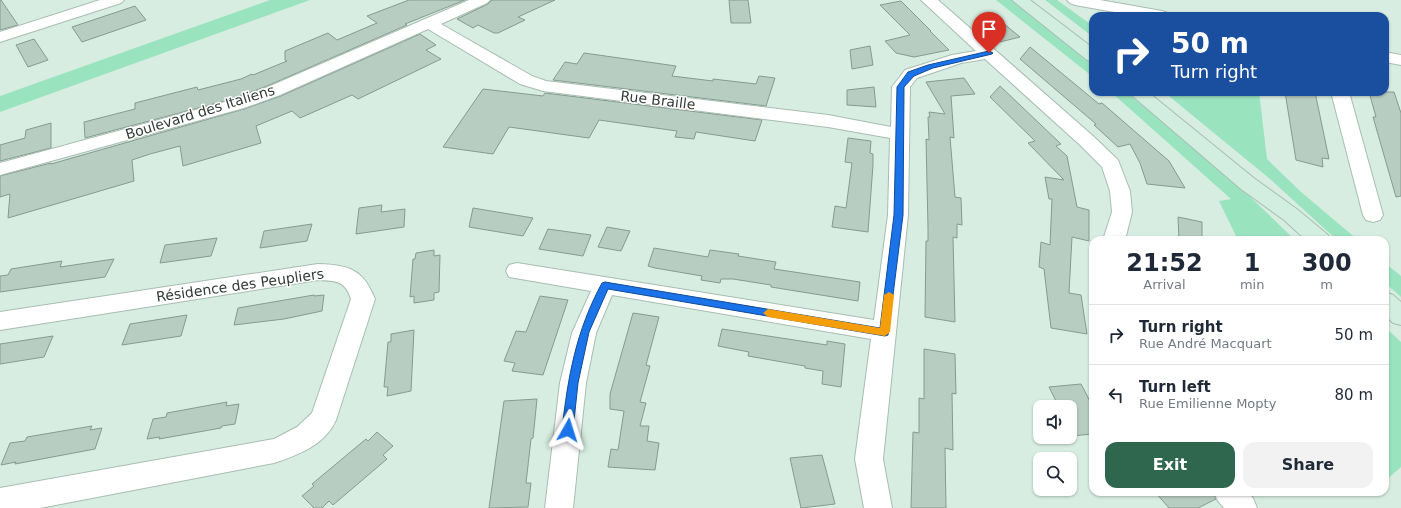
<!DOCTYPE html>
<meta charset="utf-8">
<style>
body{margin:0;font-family:"DejaVu Sans",sans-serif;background:#f2f2f3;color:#1f2937;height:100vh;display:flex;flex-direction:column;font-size:15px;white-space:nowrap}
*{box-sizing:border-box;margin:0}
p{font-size:13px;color:#747a83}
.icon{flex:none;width:22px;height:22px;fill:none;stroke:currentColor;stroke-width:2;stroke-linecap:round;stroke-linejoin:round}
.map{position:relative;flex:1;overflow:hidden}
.side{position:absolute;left:1089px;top:236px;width:300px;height:260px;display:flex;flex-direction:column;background:#fff;border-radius:12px;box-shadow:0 1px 3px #0004}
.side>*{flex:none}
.hud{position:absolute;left:1089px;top:12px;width:300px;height:84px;border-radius:12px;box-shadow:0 1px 3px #0004;background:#1a4fa0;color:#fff;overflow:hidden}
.fabs{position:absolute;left:1033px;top:400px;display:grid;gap:8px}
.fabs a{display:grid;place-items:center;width:44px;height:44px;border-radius:8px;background:#fff;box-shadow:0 1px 3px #0004;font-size:20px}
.pin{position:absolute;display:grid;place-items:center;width:34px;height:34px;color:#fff;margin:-41px -17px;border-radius:50% 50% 50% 0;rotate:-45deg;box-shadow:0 0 4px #0007}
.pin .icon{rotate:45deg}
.me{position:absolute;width:44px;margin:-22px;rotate:6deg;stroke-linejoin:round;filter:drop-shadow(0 0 3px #0008)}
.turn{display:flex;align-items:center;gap:14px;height:84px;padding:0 16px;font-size:18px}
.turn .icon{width:52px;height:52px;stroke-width:2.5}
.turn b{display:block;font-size:28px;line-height:34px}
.eta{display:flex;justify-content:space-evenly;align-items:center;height:68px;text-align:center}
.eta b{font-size:24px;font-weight:700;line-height:28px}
.primary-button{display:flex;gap:8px;margin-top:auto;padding:8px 16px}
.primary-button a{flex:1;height:46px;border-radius:12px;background:#2f674e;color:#fff;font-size:16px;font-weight:700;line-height:46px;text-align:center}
.primary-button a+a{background:#f2f2f3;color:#1f2937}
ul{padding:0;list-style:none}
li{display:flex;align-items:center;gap:12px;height:60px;padding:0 16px;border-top:1px solid #e0e1e3}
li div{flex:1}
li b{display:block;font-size:15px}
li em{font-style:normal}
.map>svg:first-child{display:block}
.green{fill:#9ae3bf}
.building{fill:#b7cdc2;stroke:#869b90}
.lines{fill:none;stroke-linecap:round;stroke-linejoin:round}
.minor-casing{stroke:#a8bdb2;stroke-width:2}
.secondary-casing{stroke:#a8bdb2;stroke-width:2}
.minor{fill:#fff;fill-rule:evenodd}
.secondary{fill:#d2eee1;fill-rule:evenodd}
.route{fill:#1a73e8;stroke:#114b97}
.slow{fill:#f59e0b}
.labels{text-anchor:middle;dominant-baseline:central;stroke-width:3;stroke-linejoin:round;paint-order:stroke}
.street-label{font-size:14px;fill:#333b37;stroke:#fff}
</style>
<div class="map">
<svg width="1401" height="508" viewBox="0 0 1401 508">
<rect width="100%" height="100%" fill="#d7ede1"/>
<!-- green -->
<path class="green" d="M270,0H310L0,112V96Z
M996,0H1011L1093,65V77Z
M1045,0H1057L1093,26V37Z
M1111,92H1126L1240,187L1295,240H1238L1219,201L1231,199Z
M1164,92H1259L1267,159L1301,192L1358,240H1337L1270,179Z
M1385,263L1401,276V297L1385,283Z
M1385,327L1401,342V467L1385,481Z"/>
<!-- building -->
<path class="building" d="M0,0H1L18,25L0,30Z
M409,0H465L405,24L407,25L267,86L232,99L85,138L84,122L135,109V103L197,87L198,90L241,79L252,74L253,75L287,61L285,60V51L328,33L337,40L377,23L367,16Z
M492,0H555L518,17L525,20L498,33H494L478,25L473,28L457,19L488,4Z
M729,0H748L751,23H731Z
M901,1L931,31H930L949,50L914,57L896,53L885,41L910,35L880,5Z
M135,6L146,20L82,42L72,27Z
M1003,23L1020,37L1000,42L983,27Z
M420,34L436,45L426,50L441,59L358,99L352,95L300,118L292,111L256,126L261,143L183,166L180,146L150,154L132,160L134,181L8,218L10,194L0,197V176L51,163V164L244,109L281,96Z
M34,39L48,60L28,67L16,45Z
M870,46L873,65L852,69L850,50Z
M1030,47L1099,104L1102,103L1169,161L1185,188L1147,184L1140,163L1130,144L1118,147L1094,125L1096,124L1020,59Z
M584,53L676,66L672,76L713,81V79L756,84L759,76L775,78L766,106L553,80L565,62L577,64Z
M964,78L975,94L951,96L954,138L950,137L955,197L961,198L962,225L957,224V238L953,237L955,322L925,317L926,241H928V228L926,139L929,140L928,117H930L929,112L945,114L926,82Z
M1000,86L1061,144L1056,146L1067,156L1077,207L1089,210V241L1072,237L1069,293L1081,295L1087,334L1051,328L1044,269L1039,267L1041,242L1050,245L1052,199H1049L1045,177L1064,180L1028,143L1035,141L990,97Z
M874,87L876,107L847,105V90Z
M483,89L543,96L545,93L762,120L755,141L696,132L694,139L675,137L677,131L599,120L589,138L509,127L493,154L443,147Z
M1285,92H1315L1329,159L1322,158L1323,167L1296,160Z
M1369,92H1394L1401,113V196L1396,197L1373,117H1376Z
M51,123V148L0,161V145L25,138L26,130Z
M848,138L871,141L870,153L873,154V165L868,232L832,227L835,206L846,208L852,163L845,162Z
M382,205L381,212L405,209L404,227L356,234L359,208Z
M473,208L533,218L523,236L469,227Z
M1178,217L1202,222V240H1179Z
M312,224L307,241L260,248L264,231Z
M607,227L630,231L621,251L598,247Z
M548,229L591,235L583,256L539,249Z
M217,238L211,256L160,263L165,245Z
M654,248L708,257L710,250L739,254L738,256L776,262L774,269L860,282L858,301L771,287V285L733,279H721L720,283L701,280L702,276L655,268L648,266Z
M434,250V256L440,255L439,292L434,293V300L414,303V296L410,297L413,259H415L416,253Z
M114,259L105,277L0,292V276L8,275L11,269L62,261L60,267Z
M314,295V296L324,295L322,311L284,319L234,325L238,308Z
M540,296L568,300L543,375L512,371L515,363L504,361L516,331L526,332Z
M633,313L659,317L646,365L650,366L640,402L646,403L640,426H649L647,441L659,443L655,470L608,467L611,449L618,450L624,411L610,409V394Z
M187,315L181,336L122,345L130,324Z
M722,329L827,345V341L845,344L841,387L822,384L823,371L805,368V366L748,356L749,352L718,346Z
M414,330L411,391L387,396L388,387H384L388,342H391V334Z
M53,336L44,357L0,364V344Z
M924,349L955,354L956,394L952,393L953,450L945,448L946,508H911L913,432L919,433V398L924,399Z
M1081,384L1093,407V434L1070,436V407H1059L1049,387Z
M537,399L533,438L531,439L526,483H531L528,507L489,508L504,401Z
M227,402L226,406L239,404L235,424L222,426L221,428L159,439L160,437L147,439L153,419L166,417L167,413Z
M92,426L90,430L102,428L95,449L15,464L16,462L1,465L10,443L25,441L27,437Z
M377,432L393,446L383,455L387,459L333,505L329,501L322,508H314L302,496L314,486L312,484L366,439L368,441Z
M822,455L835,504L801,508L790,458Z
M1155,492H1213L1216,499L1198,508H1169Z"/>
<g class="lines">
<!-- minor casing -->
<g class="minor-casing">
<path id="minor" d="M100,0H124L121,3L0,42V32Z
M469,0H490L487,3L441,24L532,76L546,81L828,115L891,127L892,87L905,70L952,55L976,51L921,0H938L1093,136L1118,160L1130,191L1132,212L1125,240H1103L1112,212L1110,191L1102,167L1079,144L985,59L961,63L917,78L910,87L908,215L883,459L892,508H864L855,459L871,339L612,295L596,333L586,383L573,508H545L560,383L572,333L591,291L509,277L506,271L509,265L517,263L874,320L888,215L890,138L828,127L543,91L520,84L428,29L280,95L244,108L0,175V163L232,100L268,87Z
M1067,0H1100L1162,11L1168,13L1170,16H1137L1075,5L1070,3Z
M1385,52L1401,55V65L1385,62Z
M1331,92H1349L1383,215L1380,220L1373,222L1366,220L1363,215Z
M318,264C349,265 363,269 375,299L336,420C325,445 298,455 274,463L40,508H0V488L274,439L297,427L312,413L351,299C345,280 336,281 318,280L0,330V312Z
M1214,492H1247L1253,498L1257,508H1224L1218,501Z"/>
</g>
<!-- secondary casing -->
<g class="secondary-casing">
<path id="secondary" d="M1012,0H1030L1093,48V61L1087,60Z
M1128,92H1148L1255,179L1298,210L1328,235L1331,240H1306L1284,220L1241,189Z
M1385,292L1393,295L1401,302V325L1393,323L1385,315Z"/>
</g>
<!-- minor -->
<use href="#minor" class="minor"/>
<!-- secondary -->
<use href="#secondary" class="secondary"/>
</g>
<!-- route -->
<path class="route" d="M989,51L993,53L992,54L933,68L914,76L904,87L903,215L888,335L885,336L608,289L589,332L578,383L573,430L571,433L568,435L564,433L562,430C568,376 576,331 602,283L605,282L880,328L894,215L897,87L908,72L928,65Z"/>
<!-- slow -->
<path class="slow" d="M889,292L894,295L890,332L885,336L768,317L763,313L768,309L880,328L884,295Z"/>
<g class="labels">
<!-- street labels -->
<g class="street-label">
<text transform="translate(658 100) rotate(7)">Rue Braille</text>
<text transform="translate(200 112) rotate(-17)">Boulevard des Italiens</text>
<text transform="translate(240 285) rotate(-8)">Résidence des Peupliers</text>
</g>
</g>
</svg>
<div class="fabs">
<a><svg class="icon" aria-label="sound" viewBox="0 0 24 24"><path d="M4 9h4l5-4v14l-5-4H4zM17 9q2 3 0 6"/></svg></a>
<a><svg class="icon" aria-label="search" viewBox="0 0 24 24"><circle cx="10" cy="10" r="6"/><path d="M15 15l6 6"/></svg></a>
</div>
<div class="pin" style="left:989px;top:53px;background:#d93025"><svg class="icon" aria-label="arrive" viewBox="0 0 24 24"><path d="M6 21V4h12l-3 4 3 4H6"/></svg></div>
<svg class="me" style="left:568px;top:430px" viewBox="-20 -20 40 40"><path d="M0-17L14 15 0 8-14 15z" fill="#1a73e8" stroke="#fff" stroke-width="4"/></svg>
<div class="hud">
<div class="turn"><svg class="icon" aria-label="right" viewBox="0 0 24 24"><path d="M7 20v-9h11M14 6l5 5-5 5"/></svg><div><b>50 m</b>Turn right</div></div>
</div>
<section class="side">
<div class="eta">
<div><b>21:52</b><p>Arrival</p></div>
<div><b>1</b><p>min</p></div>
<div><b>300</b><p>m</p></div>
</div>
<ul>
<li><svg class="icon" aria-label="right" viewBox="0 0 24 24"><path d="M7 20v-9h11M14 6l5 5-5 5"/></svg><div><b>Turn right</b><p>Rue André Macquart</p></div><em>50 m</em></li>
<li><svg class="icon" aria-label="left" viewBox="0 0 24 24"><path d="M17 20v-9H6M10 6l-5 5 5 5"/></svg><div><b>Turn left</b><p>Rue Emilienne Mopty</p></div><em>80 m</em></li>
</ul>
<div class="primary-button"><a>Exit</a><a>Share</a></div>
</section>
</div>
